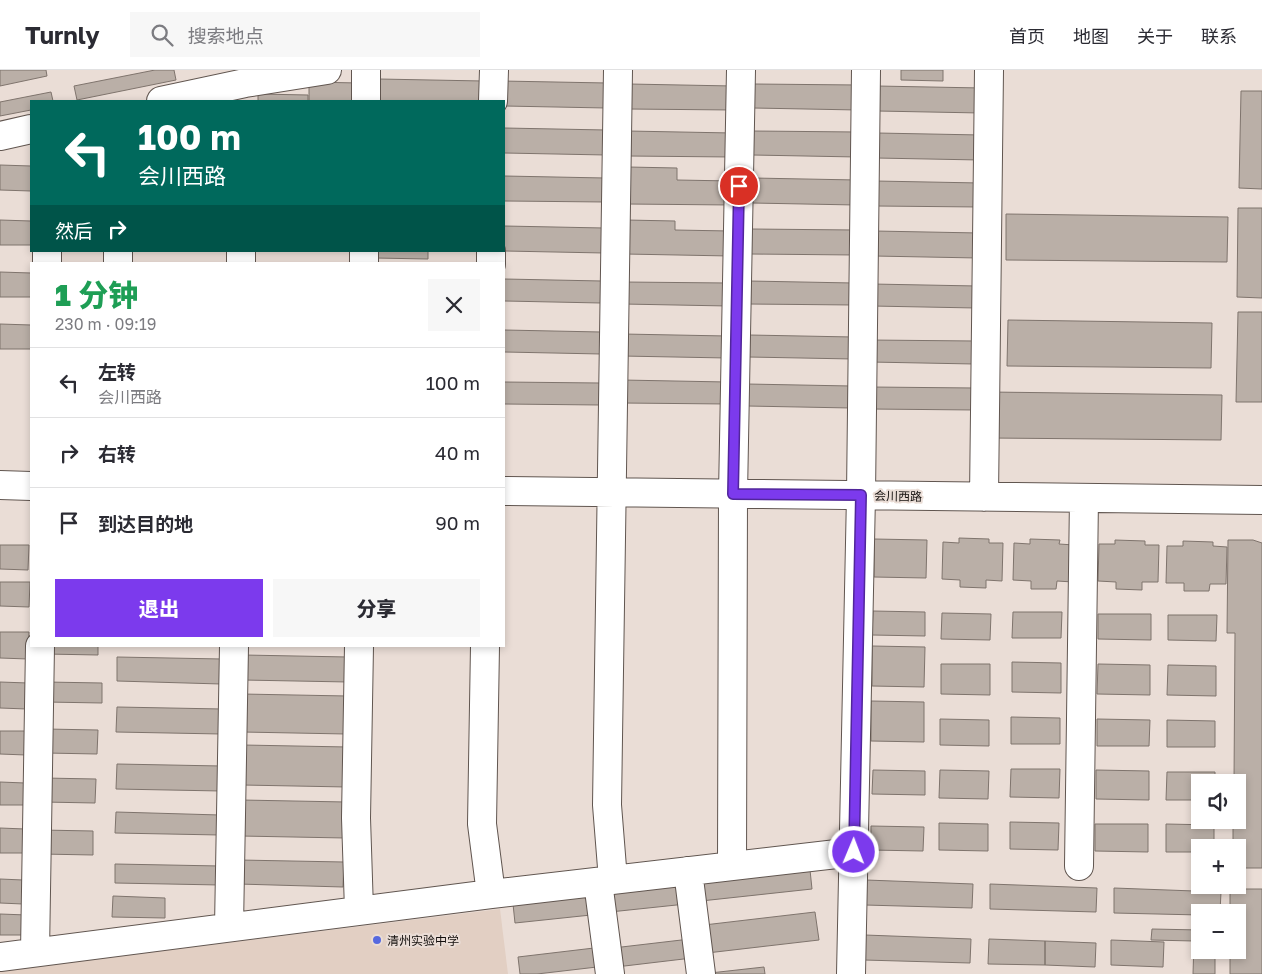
<!DOCTYPE html>
<html lang="zh">
<meta charset="utf-8">
<style>
body{margin:0;font-family:"Golos Text","Noto Sans SC",sans-serif;background:#f7f7f7;color:#2b2b33;height:100vh;display:flex;flex-direction:column;font-size:19px;white-space:nowrap}
*{box-sizing:border-box;margin:0}
p{font-size:16px;color:#7c7c81}
.icon{flex:none;width:28px;height:28px;fill:none;stroke:currentColor;stroke-width:2;stroke-linecap:round;stroke-linejoin:round}
.map{position:relative;flex:1;overflow:hidden}
.details{position:absolute;left:30px;top:192px;width:475px;height:385px;display:flex;flex-direction:column;background:#fff;border-radius:0px;box-shadow:0 2px 8px #0003}
.details>*{flex:none}
.top-card{position:absolute;left:30px;top:30px;width:475px;height:152px;border-radius:0px;box-shadow:0 2px 8px #0003;background:#00695c;color:#fff;overflow:hidden}
.tools{position:absolute;left:1191px;top:704px;display:grid;gap:10px}
.tools a{display:grid;place-items:center;width:55px;height:55px;border-radius:0px;background:#fff;box-shadow:0 2px 8px #0003;font-size:25px}
.pin{position:absolute;display:grid;place-items:center;width:42px;height:42px;color:#fff;margin:-21px;border:2px solid #fff;border-radius:50%;box-shadow:0 1px 5px #0007}
.me{position:absolute;width:55px;margin:-28px;rotate:1deg;stroke-linejoin:round;filter:drop-shadow(0 0 4px #0008)}
.turn{display:flex;align-items:center;gap:18px;height:105px;padding:0 25px;font-size:22px}
.turn .icon{width:65px;height:65px;stroke-width:2.5}
.turn b{display:block;font-size:35px;line-height:42px}
.then{display:flex;align-items:center;height:48px;padding:0 25px;background:#0003;gap:10px;font-size:19px}
.round{display:grid;place-items:center;flex:none;width:52px;height:52px;border-radius:0px;background:#f7f7f7}
.overview{display:flex;align-items:center;justify-content:space-between;height:85px;padding:0 25px}
h1{font-size:30px;font-weight:800;line-height:38px;color:#1e9e55}
.primary-button{display:flex;gap:10px;margin-top:auto;padding:10px 25px}
.primary-button a{flex:1;height:58px;border-radius:0px;background:#7c3aed;color:#fff;font-size:20px;font-weight:800;line-height:58px;text-align:center}
.primary-button a+a{background:#f7f7f7;color:#2b2b33}
ul{padding:0;list-style:none}
li{display:flex;align-items:center;gap:15px;height:70px;padding:0 25px;border-top:1px solid #e1e1e2}
li div{flex:1}
li b{display:block;font-size:19px}
li em{font-style:normal}
header{display:flex;align-items:center;gap:30px;box-sizing:border-box;height:70px;padding:0 25px;background:#fff;border-bottom:1px solid #e1e1e2}
header strong{font-size:24px}
nav{display:flex;gap:28px;margin-inline-start:auto;font-size:18px}
.search{width:350px;height:45px;background:#f7f7f7;display:flex;align-items:center;gap:12px;box-sizing:border-box;padding:0 18px;border-radius:0px;color:#7c7c81;font-size:19px}
.map>svg:first-child{display:block}
.built{fill:#e2cfc3}
.building{fill:#baafa7;stroke:#7f746d}
.lines{fill:none;stroke-linecap:round;stroke-linejoin:round}
.minor-casing{stroke:#615650;stroke-width:30}
.minor{stroke:#fff;stroke-width:28}
.route-casing{stroke:#51269a;stroke-width:12}
.route{stroke:#7c3aed;stroke-width:9}
.poi-dot{fill:#5669df;stroke:#eaddd6;stroke-width:2}
.labels{text-anchor:middle;dominant-baseline:central;stroke-width:4;stroke-linejoin:round;paint-order:stroke}
.street-label{font-size:12px;fill:#130f0d;stroke:#eaddd6}
.poi-label{font-size:12px;fill:#130f0d;stroke:#eaddd6;text-anchor:start}
</style>
<header>
<strong>Turnly</strong>
<div class="search"><svg class="icon" aria-label="search" viewBox="0 0 24 24"><circle cx="10" cy="10" r="6"/><path d="M15 15l6 6"/></svg>搜索地点</div>
<nav><a>首页</a><a>地图</a><a>关于</a><a>联系</a></nav>
</header>
<div class="map">
<svg width="1262" height="904" viewBox="0 0 1262 904">
<rect width="100%" height="100%" fill="#eaddd6"/>
<!-- built -->
<path class="built" d="M500,839L508,904H0V901Z"/>
<!-- building -->
<path class="building" d="M0,0H46L47,6L0,16Z
M155,0H174L176,10L77,30L74,16Z
M901,0H943V11L901,10Z
M379,9L483,11V31H378Z
M502,11L607,13L606,38L504,36Z
M309,12L359,13V31H309Z
M629,14L733,16V40L628,39Z
M754,14L858,15V40L753,38Z
M877,16L982,18L981,43L877,41Z
M1241,21H1262V119L1239,118Z
M51,22L53,31H31V40L0,46V32Z
M258,24L308,25V31H258Z
M504,58L606,60V85L504,83Z
M628,61L732,63V87L628,86Z
M753,61L857,62V87L752,85Z
M877,63L981,65L980,90L876,88Z
M0,95L31,96V121L0,120Z
M628,97L677,98V110L732,111L731,135L627,134Z
M504,106L605,108V132L504,131Z
M752,108L857,110L856,135L752,133Z
M876,111L980,113V137L876,136Z
M1238,138H1262V228L1237,227Z
M1006,144L1228,147L1227,192L1006,190Z
M0,150L31,151V175H0Z
M626,150L675,151V160L730,161V186L625,184Z
M504,156L604,158V183L504,181Z
M751,159L855,160V185L750,184Z
M875,161L979,163L978,188L874,186Z
M375,181H428V189L375,188Z
M0,202L31,203V227H0Z
M504,209L602,211L601,233L504,231Z
M749,211L853,213V235L748,234Z
M624,212L728,213V236L623,234Z
M872,214L977,216L976,238L872,236Z
M1238,242H1262V332H1236Z
M1008,250L1212,253L1211,298L1007,296Z
M0,254L31,255V279H0Z
M504,260L601,262V284L504,282Z
M623,264L727,266V288L622,286Z
M749,265L853,267V289L748,287Z
M870,270L975,271L974,294L870,292Z
M622,310L727,312V334L622,333Z
M504,312L600,313V335L504,334Z
M747,314L851,316V338L747,336Z
M871,317L975,318V340L870,339Z
M990,322L1222,325L1221,370L989,368Z
M959,468L989,469V473H1003L1002,511L986,510V518L960,517V510L942,509L943,472L959,473Z
M874,469L927,470L926,508L874,507Z
M1030,469L1060,470L1059,474L1074,475L1073,512L1057,511L1056,519H1031V511L1013,510L1014,473L1030,474Z
M1115,470L1145,471V475H1159L1158,512H1142V520L1116,519V512L1098,511L1099,474H1115Z
M1228,470H1253L1262,473V798H1238V778H1233V750H1238V712H1234L1235,563H1227Z
M1183,471L1213,472V476L1227,477L1226,514H1210L1209,521H1184V513H1166L1167,476H1183Z
M0,475H29L28,500L0,499Z
M0,512H30L29,537L0,536Z
M873,541L925,542V566L872,565Z
M1013,542H1062L1061,568H1012Z
M942,543L991,544L990,570L941,569Z
M1098,544H1151V570L1098,569Z
M1168,545H1217L1216,571L1168,570Z
M0,562H29L28,589L0,588Z
M46,576H98V585L46,584Z
M872,576L925,577L924,617L872,616Z
M244,585L348,587V612L243,610Z
M117,587L222,589L221,614L117,611Z
M1012,592L1061,593V623L1012,622Z
M941,594H990V625L941,624Z
M1098,594L1150,595V625L1097,624Z
M1168,595L1216,596V626L1167,625Z
M0,612L28,613L27,639L0,638Z
M46,612L102,613V633L46,632Z
M242,624L347,626L346,664L242,662Z
M871,631L924,632V672L871,671Z
M117,637L222,639L221,664L116,662Z
M1011,647L1060,648V674H1011Z
M940,649L989,650V676L940,675Z
M1097,649L1150,650L1149,676H1097Z
M1167,650L1215,651V677H1167Z
M46,659L98,660L97,684L46,683Z
M0,661H27L26,685L0,684Z
M243,675L348,677L347,717L242,715Z
M117,694L221,696V721L116,719Z
M1011,699H1060L1059,728L1010,727Z
M873,700L925,701V725L872,724Z
M940,700L989,701L988,729L939,728Z
M1096,700L1149,701V730L1096,729Z
M1167,702H1215V712H1200V730H1166Z
M44,708L96,709L95,733L43,732Z
M0,712L25,713V735H0Z
M241,730L346,732L345,768L240,766Z
M116,742L220,745V765L115,763Z
M1010,752L1059,753L1058,780L1010,779Z
M939,753L988,754V781L939,780Z
M1095,754H1148V782L1095,781Z
M1166,754L1214,755V778H1200V782H1166Z
M871,756L924,757L923,781L871,780Z
M0,758L25,759L24,783H0Z
M41,760L93,761V785L41,784Z
M239,790L344,792L343,817L238,814Z
M115,794L220,796V815L115,813Z
M810,800L812,819L701,831L699,812Z
M0,809L23,810V834L0,833Z
M866,810L973,814L972,838L865,835Z
M990,814L1097,818L1096,842L990,839Z
M684,815L686,834L610,842L608,823Z
M1114,818L1221,822L1220,842H1200V845L1114,843Z
M1230,819H1262V904H1230V880H1238V842H1230Z
M113,826L165,828V848L112,847Z
M589,826L591,845L515,853L513,834Z
M815,842L819,870L707,883L704,855Z
M0,844L27,845L26,865H0Z
M1152,859L1200,860V880H1215V904H1193L1194,871L1151,870Z
M865,865L971,869L970,893L864,890Z
M690,869L692,888L616,897L613,878Z
M989,869L1045,871V895L988,894Z
M1111,870L1164,872L1163,897L1111,895Z
M1045,871L1096,873L1095,897L1045,895Z
M594,878L597,897L537,904H520L518,887Z
M764,897L765,904H710V903Z"/>
<g class="lines">
<!-- minor casing -->
<g class="minor-casing">
<path id="minor" d="M161,31L245,13L327,0
M366,31V0
M493,31L494,0
M0,66L31,59
M47,194V181
M118,194V181
M241,194V181
M364,194V181
M491,194V181
M0,415L31,416
M504,421L1262,430
M984,427L989,0
M359,576L356,748L359,840
M485,576L482,754L491,824
M732,796L733,424L741,0
M1079,796L1084,428
M688,801L701,904
M613,810L607,735L618,0
M598,812L610,904
M229,857L234,576
M35,882L40,576
M0,887L491,824L854,782
M851,904L861,425L866,0"/>
</g>
<!-- minor -->
<use href="#minor" class="minor"/>
</g>
<g class="lines">
<!-- route casing -->
<g class="route-casing">
<path id="route" d="M739,116L733,424L861,425L854,782"/>
</g>
<!-- route -->
<use href="#route" class="route"/>
</g>
<!-- markers -->
<circle class="poi-dot" cx="377" cy="870" r="5"/>
<g class="labels">
<!-- street labels -->
<g class="street-label">
<text transform="translate(898 426) rotate(1)">会川西路</text>
</g>
<!-- poi labels -->
<g class="poi-label">
<text x="387" y="870">清州实验中学</text>
</g>
</g>
</svg>
<div class="tools">
<a><svg class="icon" aria-label="sound" viewBox="0 0 24 24"><path d="M4 9h4l5-4v14l-5-4H4zM17 9q2 3 0 6"/></svg></a>
<a>+</a>
<a>−</a>
</div>
<div class="pin" style="left:739px;top:116px;background:#d93025"><svg class="icon" aria-label="arrive" viewBox="0 0 24 24"><path d="M6 21V4h12l-3 4 3 4H6"/></svg></div>
<svg class="me" style="left:854px;top:782px" viewBox="-20 -20 40 40"><circle r="17" fill="#7c3aed" stroke="#fff" stroke-width="3"/><path d="M0-11L8 9 0 5-8 9z" fill="#fff"/></svg>
<div class="top-card">
<div class="turn"><svg class="icon" aria-label="left" viewBox="0 0 24 24"><path d="M17 20v-9H6M10 6l-5 5 5 5"/></svg><div><b>100 m</b>会川西路</div></div>
<div class="then">然后<svg class="icon" aria-label="right" viewBox="0 0 24 24"><path d="M7 20v-9h11M14 6l5 5-5 5"/></svg></div>
</div>
<section class="details">
<div class="overview"><div><h1>1 分钟</h1><p>230 m · 09:19</p></div><a class="round"><svg class="icon" aria-label="close" viewBox="0 0 24 24"><path d="M6 6l12 12M18 6L6 18"/></svg></a></div>
<ul>
<li><svg class="icon" aria-label="left" viewBox="0 0 24 24"><path d="M17 20v-9H6M10 6l-5 5 5 5"/></svg><div><b>左转</b><p>会川西路</p></div><em>100 m</em></li>
<li><svg class="icon" aria-label="right" viewBox="0 0 24 24"><path d="M7 20v-9h11M14 6l5 5-5 5"/></svg><div><b>右转</b></div><em>40 m</em></li>
<li><svg class="icon" aria-label="arrive" viewBox="0 0 24 24"><path d="M6 21V4h12l-3 4 3 4H6"/></svg><div><b>到达目的地</b></div><em>90 m</em></li>
</ul>
<div class="primary-button"><a>退出</a><a>分享</a></div>
</section>
</div>
